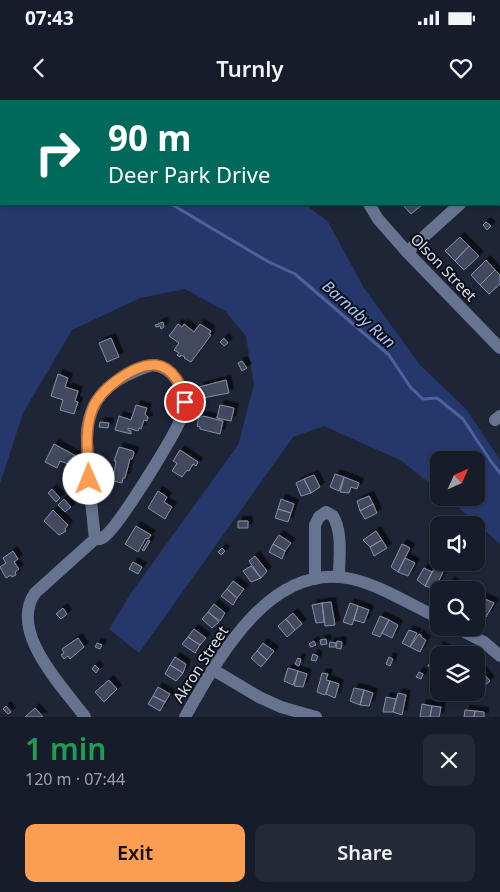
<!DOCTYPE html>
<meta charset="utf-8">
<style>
body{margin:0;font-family:"Noto Sans",sans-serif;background:#232935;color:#f1f3f6;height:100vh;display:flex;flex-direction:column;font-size:19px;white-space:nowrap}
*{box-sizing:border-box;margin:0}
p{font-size:16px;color:#9ea1a8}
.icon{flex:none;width:28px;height:28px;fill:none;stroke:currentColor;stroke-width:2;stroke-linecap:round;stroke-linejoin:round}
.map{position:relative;height:617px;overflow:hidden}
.details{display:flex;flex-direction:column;background:#161c29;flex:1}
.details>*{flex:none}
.guide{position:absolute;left:0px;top:0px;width:500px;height:105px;box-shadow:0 1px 4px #0004,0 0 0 1px #353a46;background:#00695c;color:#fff;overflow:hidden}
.needle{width:32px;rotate:45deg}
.tools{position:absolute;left:430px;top:351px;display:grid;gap:10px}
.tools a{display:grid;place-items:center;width:55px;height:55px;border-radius:10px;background:#161c29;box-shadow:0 1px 4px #0004,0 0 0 1px #353a46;font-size:25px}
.pin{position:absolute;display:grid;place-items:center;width:42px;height:42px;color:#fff;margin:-21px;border:2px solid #fff;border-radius:50%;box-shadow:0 1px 5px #0007}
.me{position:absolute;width:55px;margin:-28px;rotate:359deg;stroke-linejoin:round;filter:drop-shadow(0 0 4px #0008)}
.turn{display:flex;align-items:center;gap:18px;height:105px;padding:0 25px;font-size:22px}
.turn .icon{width:65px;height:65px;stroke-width:2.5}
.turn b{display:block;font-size:35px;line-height:42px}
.round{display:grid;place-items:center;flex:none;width:52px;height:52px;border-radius:10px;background:#232935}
.headline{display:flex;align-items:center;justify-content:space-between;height:85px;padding:0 25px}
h1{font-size:30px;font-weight:600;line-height:38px;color:#1e9e55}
.cta{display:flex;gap:10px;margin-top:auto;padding:10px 25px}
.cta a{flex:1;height:58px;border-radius:10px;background:#fc9e52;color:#111;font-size:20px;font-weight:600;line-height:58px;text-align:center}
.cta a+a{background:#232935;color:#f1f3f6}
.status{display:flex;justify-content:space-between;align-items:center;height:35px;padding:0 25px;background:#161c29;direction:ltr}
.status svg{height:14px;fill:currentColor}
header{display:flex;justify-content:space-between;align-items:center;height:65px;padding:0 25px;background:#161c29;font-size:22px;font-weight:600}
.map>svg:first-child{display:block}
.green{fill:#26386b}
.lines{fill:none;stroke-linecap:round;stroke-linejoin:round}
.stream{stroke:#4b629f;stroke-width:3}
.building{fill:#424a5e;stroke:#868fa6;filter:url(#shadow)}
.minor{stroke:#67738f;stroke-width:12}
.route-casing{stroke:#a46735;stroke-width:12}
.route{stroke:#fc9e52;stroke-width:9}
.labels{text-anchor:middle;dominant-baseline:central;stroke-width:4;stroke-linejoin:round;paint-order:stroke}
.street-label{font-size:15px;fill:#dbe0ed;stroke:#0b0e16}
.water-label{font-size:16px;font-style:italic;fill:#acc2f6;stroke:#0b0e16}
</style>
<div class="status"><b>07:43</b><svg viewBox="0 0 49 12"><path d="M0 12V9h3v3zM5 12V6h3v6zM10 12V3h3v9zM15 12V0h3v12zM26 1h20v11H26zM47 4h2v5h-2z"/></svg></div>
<header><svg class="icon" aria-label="back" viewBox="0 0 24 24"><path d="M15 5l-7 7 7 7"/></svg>Turnly<svg class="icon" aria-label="heart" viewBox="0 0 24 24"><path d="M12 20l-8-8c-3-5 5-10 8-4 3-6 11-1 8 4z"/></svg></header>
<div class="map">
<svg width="500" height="617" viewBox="0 0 500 617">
<defs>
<filter id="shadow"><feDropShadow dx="4.5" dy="-4.5" stdDeviation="0" flood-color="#0009"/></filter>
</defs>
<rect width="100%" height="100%" fill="#1d2537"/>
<!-- green -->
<path class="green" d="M0,0L14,1H1V104H305L328,122L364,188L420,265L466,309L500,360V444L448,398H476V360H439V391L402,361L324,326L293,337L139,553L109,529L131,493L238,345L254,285L246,236L225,211L185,189L140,198L72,230L23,313L0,384Z"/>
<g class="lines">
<!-- stream -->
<path class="stream" d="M0,89L1,90
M171,104L267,161L295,174L389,255L411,288L423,299L437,298L463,319L490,360L500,373"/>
</g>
<!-- building -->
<path class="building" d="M402,104H423L411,114Z
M486,122L491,126L487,130L483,125Z
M460,137L469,146L455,161L445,151Z
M469,146L479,156L464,170L455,161Z
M486,160L495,170L480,185L471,175Z
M495,170L500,175V184L489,194L480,185Z
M163,222L164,227L161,229L160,226L156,227L155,225Z
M178,224L182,227L184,224L194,232L200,224L211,231L209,234L211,235L191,262L184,258L185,257L181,255L180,257L177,255L179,253L174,250L179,243L169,236Z
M111,238L119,257L107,262L99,243Z
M224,238L228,243L224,246L220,242Z
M242,261L247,268L242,271L238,263Z
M58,274L68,278L65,287L78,291L75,301L78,302L74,314L60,310L63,300L51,296Z
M226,280L229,293L202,298L199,287Z
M136,305L147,308L145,314L148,317L147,321L144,320L141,329L139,328L138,331L128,328V330L131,331V334L115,330L119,316L131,320Z
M220,305L234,308L231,321L217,318Z
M203,316L223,321L220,334L200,329V327L197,326L199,317H202Z
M100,322L109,323L108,328L99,327Z
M54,344L76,356L71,365L60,361L57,368L45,362Z
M119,347L133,351L134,353L132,359H130L125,378H123L122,383L113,381L116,361H114Z
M180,350L198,362L196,366L193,364L189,371L187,370L182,377L172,371L177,363L173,361Z
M335,374L344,377L339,391L330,387Z
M314,375L320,387L311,393L304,379Z
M344,377L359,383L357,389L351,387L349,393L340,392Z
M304,379L311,393L301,396L296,383Z
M52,389L60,398L56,402L48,393Z
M158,391L167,397L164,402L172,407L165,419L148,408Z
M369,396L373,404L360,411L357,401Z
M64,399L71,407L65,412L58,405Z
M281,399L294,404L291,413L278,409Z
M373,404L377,413L365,419L360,411Z
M278,409L291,413L288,422L275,418Z
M53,410L68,425L65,429L66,431L59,435L44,421Z
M238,421H248V428H238Z
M136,426L151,435L148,439L146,438L138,452L125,444Z
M376,431L382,440L370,447L363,440Z
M279,435L291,443L285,451L273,444Z
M148,440L150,441L144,451L142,450Z
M382,440L387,448L374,456L370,447Z
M273,444L285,451L282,459L269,452Z
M402,444L410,448L398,472L391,467Z
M222,448L225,451L221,455L218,452Z
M13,451L18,459L14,462L19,469L15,472L16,475L12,477L11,475L6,478L0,467L6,463L3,458Z
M255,456L267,471L261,478L249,461Z
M405,458L415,463L408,476L398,472Z
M133,462L142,467L138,474L129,469Z
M251,466L261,478L251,482L243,471Z
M435,467L443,472L435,489L425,486Z
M424,468L432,472L425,486L417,480Z
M233,481L244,489L237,498L227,489Z
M450,481L458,486L456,490H446Z
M458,486L467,490H456Z
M227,489L237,498L233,505L221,496Z
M477,495L485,499L479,512L476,510Z
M485,499L494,503L486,517L479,512Z
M331,502L335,525L325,526L322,503Z
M322,503L324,522L316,523L312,505Z
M350,503L358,506L352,525L343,522Z
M214,504L225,513L220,521L208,512Z
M358,506L369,510L364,523L354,520Z
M63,508L67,514L61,519L56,514Z
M208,512L219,522L212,528L202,519Z
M293,513L302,524L295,530L286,519Z
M380,516L389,520L380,537L372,534Z
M286,519L295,530L287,537L278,526Z
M389,520L398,525L392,538L382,533Z
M194,529L206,538L200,545L188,537Z
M409,530L417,533L410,547L402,543Z
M419,534L421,535V537L426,540L420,552L410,547Z
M188,537L200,545L195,553L182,544Z
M78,538L84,547L70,559L68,556L64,559L61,555L64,553L62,549Z
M326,539L327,544L321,545L320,540Z
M314,541L316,545L311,547L309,544Z
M337,541L342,542L341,549L336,548Z
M330,542L336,543L335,547H329Z
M97,543L102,545L100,549L95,547Z
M263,543L274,551L267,560L257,551Z
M439,546L448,551L446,555H439L438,571L428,566Z
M257,551L267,560L261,567L251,558Z
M313,554L318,556L316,561L311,560Z
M175,557L186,564L183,573L170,565Z
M389,557L393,559L390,566L386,564Z
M298,558L301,559L299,566L295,564Z
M95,565L99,569L96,573L92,569Z
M170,565L183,573L176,581L165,574Z
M477,566L484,574L476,580V567Z
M288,568L298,571L293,585L284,581Z
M298,571L307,574L303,587L294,586Z
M419,572L423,574L421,579L416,577Z
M322,573L328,574L326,580L330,581L325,595L317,592Z
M484,574L490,581L479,590L476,587V580Z
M109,580L117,589L104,602L95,592Z
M330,581L339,584L335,598L326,594Z
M158,587L170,594L165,602L153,596Z
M354,588L364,590L360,605L350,601Z
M364,590L373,593L369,606L360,605Z
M398,593L406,595L402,615L393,612Z
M153,596L165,602L160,611L148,604Z
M386,597L396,599L393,612H383Z
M422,604L432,606L430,617H420Z
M6,606L11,612L8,614L3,609Z
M432,606L441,607L439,617H430Z
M35,608L43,617H25Z
M465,610L475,611L474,617H464Z
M475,611L484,612V617H474Z"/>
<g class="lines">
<!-- minor -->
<path class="minor" d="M130,0L133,1
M263,0L264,1
M245,1L246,0
M365,1V0
M369,104L378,119L407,152L500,248
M407,152L460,104
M152,265C175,267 188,292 183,313C178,331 120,424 105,436C102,439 99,440 95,439C92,412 89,385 88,358C88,350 86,340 87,331C91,292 118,276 152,265Z
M495,320L500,316
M315,479V425L319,417L326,412L333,416C343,433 339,458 339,477
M457,528L484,542L500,556
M212,569L259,597L281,607L316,617
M85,617C63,587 8,532 35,493L95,439
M185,617C218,558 270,461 352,479C382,486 411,505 439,518"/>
</g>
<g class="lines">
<!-- route casing -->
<g class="route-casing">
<path id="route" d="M89,379C88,356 84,332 92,310C99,290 134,263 156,265C173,267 183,287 185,302"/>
</g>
<!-- route -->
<use href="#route" class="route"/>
</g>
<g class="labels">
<!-- street labels -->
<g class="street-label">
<text transform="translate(444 167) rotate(46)">Olson Street</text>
<text transform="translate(200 564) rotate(-57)">Akron Street</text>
</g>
<!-- water labels -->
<g class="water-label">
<text transform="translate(359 214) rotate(42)">Barnaby Run</text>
</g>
</g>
</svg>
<div class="tools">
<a><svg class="needle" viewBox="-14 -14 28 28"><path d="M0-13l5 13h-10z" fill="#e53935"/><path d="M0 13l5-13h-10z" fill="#9ea1a8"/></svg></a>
<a><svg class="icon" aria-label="sound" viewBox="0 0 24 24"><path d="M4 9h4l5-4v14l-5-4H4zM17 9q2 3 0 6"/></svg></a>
<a><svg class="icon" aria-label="search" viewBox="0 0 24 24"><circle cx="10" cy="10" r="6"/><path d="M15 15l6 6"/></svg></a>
<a><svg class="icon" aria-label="layers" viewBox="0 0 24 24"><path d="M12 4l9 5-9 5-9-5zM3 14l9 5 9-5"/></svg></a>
</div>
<div class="pin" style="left:185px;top:302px;background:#d93025"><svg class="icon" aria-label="arrive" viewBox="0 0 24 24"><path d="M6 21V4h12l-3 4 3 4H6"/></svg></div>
<svg class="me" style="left:89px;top:379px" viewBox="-20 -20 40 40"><circle r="19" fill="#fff"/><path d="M0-13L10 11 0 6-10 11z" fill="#fc9e52"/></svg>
<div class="guide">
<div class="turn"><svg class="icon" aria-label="right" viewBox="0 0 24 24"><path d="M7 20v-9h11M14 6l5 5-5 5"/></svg><div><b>90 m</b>Deer Park Drive</div></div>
</div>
</div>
<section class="details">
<div class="headline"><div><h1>1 min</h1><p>120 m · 07:44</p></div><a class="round"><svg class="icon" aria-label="close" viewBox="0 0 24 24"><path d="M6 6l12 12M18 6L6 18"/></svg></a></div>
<div class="cta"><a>Exit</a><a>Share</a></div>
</section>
